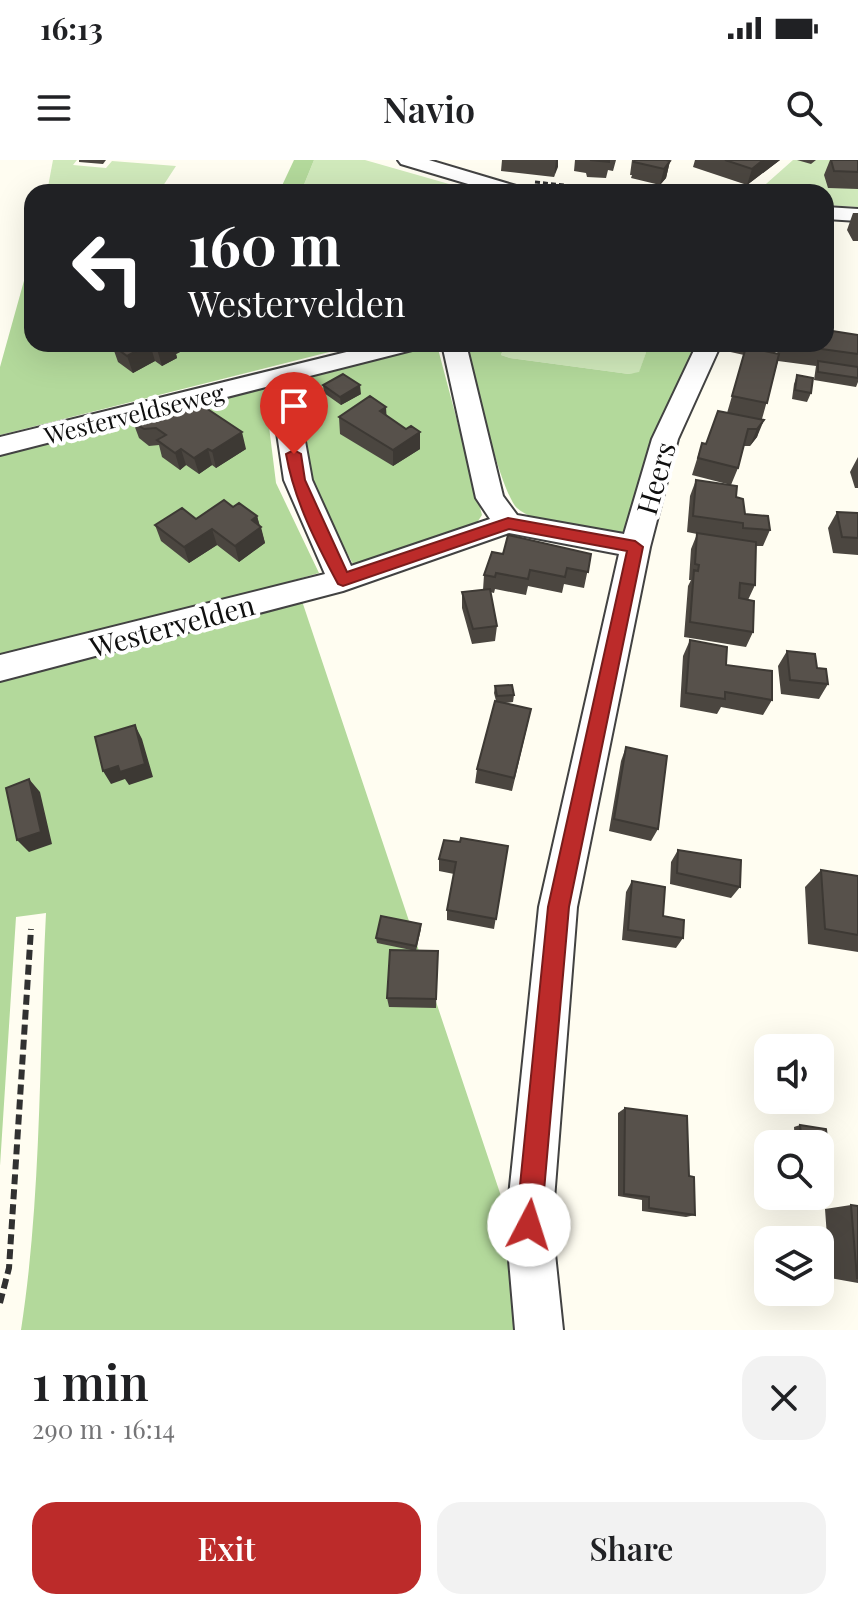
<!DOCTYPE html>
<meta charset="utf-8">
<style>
body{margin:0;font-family:"Playfair Display",serif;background:#f2f2f2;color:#202124;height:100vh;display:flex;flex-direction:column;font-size:30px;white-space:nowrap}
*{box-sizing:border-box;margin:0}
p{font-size:26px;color:#757577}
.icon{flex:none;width:44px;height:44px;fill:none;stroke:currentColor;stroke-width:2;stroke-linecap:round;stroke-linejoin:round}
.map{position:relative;height:1170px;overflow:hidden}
.sheet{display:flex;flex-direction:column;background:#fff;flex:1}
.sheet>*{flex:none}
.hud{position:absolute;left:24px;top:24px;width:810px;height:168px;border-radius:24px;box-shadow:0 8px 32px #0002;background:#202124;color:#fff;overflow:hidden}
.buttons{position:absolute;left:754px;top:874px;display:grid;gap:16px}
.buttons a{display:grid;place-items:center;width:80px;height:80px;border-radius:16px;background:#fff;box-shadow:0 8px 32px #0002;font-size:40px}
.pin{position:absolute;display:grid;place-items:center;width:68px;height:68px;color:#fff;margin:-82px -34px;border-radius:50% 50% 50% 0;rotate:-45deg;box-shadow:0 0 8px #0007}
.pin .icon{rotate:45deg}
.me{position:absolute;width:88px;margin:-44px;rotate:5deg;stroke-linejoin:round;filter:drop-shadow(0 0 6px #0008)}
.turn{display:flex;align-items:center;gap:28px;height:168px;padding:0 32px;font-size:36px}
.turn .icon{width:104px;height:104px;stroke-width:2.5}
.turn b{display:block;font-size:56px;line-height:68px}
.round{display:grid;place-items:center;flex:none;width:84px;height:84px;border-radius:24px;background:#f2f2f2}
.head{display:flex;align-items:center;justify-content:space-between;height:136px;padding:0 32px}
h1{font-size:48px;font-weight:600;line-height:60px}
.cta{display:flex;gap:16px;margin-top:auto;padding:16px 32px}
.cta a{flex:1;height:92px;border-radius:24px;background:#bc2b2a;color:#fff;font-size:32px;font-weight:600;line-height:92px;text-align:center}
.cta a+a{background:#f2f2f2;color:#202124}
.status{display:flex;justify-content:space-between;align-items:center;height:56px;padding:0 40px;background:#fff;direction:ltr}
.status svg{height:22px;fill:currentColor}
header{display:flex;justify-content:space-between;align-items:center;height:104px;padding:0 32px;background:#fff;font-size:36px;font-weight:600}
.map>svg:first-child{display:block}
.green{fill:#d0e9bb}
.forest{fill:#b3d99b}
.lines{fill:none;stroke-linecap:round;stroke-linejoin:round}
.minor-casing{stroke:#424242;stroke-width:4}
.path-far1{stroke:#313131;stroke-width:3;stroke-dasharray:5 3;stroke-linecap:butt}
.path{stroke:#313131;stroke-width:6;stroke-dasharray:10 5;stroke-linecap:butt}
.minor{fill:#fff;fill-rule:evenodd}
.wall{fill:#4b4640}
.shaded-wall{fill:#3d3934}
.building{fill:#57514b;stroke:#3d3934;stroke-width:2}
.route{fill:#bc2b2a;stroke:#7a1c1b;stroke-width:2}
.labels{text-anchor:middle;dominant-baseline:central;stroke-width:8;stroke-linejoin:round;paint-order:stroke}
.far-street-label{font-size:24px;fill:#0f0f0f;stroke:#fff}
.street-label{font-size:28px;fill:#0f0f0f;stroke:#fff}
</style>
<div class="status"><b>16:13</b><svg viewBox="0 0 49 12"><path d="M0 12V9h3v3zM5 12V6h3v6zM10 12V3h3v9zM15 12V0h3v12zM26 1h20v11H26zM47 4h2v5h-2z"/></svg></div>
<header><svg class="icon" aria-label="menu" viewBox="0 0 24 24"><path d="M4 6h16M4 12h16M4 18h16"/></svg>Navio<svg class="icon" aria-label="search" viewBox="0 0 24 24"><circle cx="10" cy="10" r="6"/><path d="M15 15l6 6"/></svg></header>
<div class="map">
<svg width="858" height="1170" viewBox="0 0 858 1170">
<rect width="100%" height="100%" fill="#fffdf1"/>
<!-- green -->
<path class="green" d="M53,0H77L73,5L106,8L112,1L176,6L159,32H47Z
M314,0H365L477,32H301Z
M793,0H858V47L826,45V32H757Z
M505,184H649L639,213L629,214L510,198L501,195Z"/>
<!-- forest -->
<path class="forest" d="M294,0H314L301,32H279Z
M32,92V184H361L0,275V207Z
M464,184H505L501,195L510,198L629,214L639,212L649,184H695L624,372C601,375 535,365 517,348C501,333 472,212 464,184Z
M437,185L482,355L470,373L354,406L304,311L296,221Z
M264,226L276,323L319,413L242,435L0,495V292Z
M302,441L514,1075L521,1170H21C42,1034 39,891 46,753L16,757L0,1006V517Z"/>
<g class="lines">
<!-- minor casing -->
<g class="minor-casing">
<path id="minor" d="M398,0H429L523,28L526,32H495L401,4Z
M826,47L858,49V61L826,59Z
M379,184H420L416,189L294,220L312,320L351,406L490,359L476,338L442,184H466L503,336L517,355L624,374L652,279L697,184H721L678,279L650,387L577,747L552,1065L563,1170H515L506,1065L539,747L619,394L509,373L343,431L0,521V495L325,414L284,320L270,226L0,295V277Z"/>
</g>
<!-- path-far1 -->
<path class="path-far1" d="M535,22L629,32"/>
<!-- path -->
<path class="path" d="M0,1143L9,1108L31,769"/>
<!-- minor -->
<use href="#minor" class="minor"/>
</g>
<!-- wall -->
<path class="wall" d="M79,0H106L103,4L79,2Z
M502,0H558L554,17L501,11Z
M575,0H616L613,11L608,10L606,18L587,17L586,13L574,11Z
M632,0L670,1L666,18L660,25L631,18L632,15H630Z
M695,0H780L747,25L693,7Z
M797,0H816L811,4Z
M830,0H858V29L828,28L824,15Z
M853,53H858V81H853L847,70Z
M858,175V222L856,227L814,220L816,206L778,201L757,277L750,286H744L738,308L731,325L692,315L702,283L706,284L727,253L744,195L726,191L728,184H776L772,193L777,194L779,184H826Z
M179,184L180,192L176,194L177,198L162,206L155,201L133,213L118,202L112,185Z
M797,215L811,233L807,242L792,239L794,224Z
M323,225L361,234L341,245L324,233Z
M387,256L406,269L420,272V289L393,306L340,274L339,257Z
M133,262L246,289L216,308L212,305L199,314L186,305L180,310L162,297L159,285L149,286L139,278Z
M858,297V328H855L850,312Z
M696,320L736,337L745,354L770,370L763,386H756L755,425L748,440L753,472L746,487L684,477L688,426L691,420H689L691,389L697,374L687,372L690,336Z
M233,347L257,356L265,383L239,402L217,385L189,403L161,381L155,365L196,359Z
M837,352L858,353V395L833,393L828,368Z
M503,394H591L584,428L564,424L562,433L528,426L526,435L495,429L494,433L490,432L497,466L495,481L472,484L462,448V432L483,430L484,415Z
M690,480L726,505L772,540L763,555L721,547L717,554L680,547L683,496Z
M787,491L817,508L828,524L819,539L781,534L778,506Z
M495,526L514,535L513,542L505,543L528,563L512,631L475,623L477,609L496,541L494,533Z
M626,587L658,669L651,681L609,671L621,601Z
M460,682L508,686L494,769L447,760V750L454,714L439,711V699Z
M678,690L740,727L731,738L670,724L671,702Z
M821,710L858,716V792L808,784L805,727Z
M632,721L683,778L676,788L622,780L626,732Z
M421,769L416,791L377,783L376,778Z
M438,791L436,848L389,847L387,838Z
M625,948L689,1016L695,1055L686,1057L642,1051V1040L618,1036V953Z
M800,965L826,969L832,1029L825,1031L820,1030V984H795L794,967Z
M851,1045L858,1046V1123L830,1118L825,1049Z"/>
<!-- shaded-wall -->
<path class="shaded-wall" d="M556,0H558V7L554,17Z
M763,0H780L747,25L752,9Z
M670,1L666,18L660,25L664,9Z
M150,184L155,201L133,213L127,196Z
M167,184H179L180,192L176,194L177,198L162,206L157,189Z
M360,225L361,234L341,245L340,237Z
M386,247L387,264L380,251Z
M764,260L757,277L750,286L757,269Z
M242,272L246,289L216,308L212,291Z
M420,272V289L393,306V290Z
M181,289L186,305L180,310L175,293Z
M208,289L212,305L199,314L194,298Z
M257,356L260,368L261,367L265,383L239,402L235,386L252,360Z
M212,369L217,385L189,403L184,387Z
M135,565L142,579L153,617L129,625L125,619L111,624L103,611L118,606Z
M29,619L40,632L52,684L29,692L17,680Z"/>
<!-- building -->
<path class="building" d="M590,0H609V2Z
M635,0H666L670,1L664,9L634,2Z
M725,0H763L752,9Z
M831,0H858V12L834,11Z
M826,170L858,175V194L785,184H826Z
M114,184H167L157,189L150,184L127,196L112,185Z
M746,187L779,194L767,243L732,236Z
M818,201L858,207V218L818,212Z
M343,214L360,225L340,237L323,225Z
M797,215L813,218L811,233L795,230Z
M370,236L386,247L380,251L406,269L411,266L420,272L393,290L339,257Z
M203,246L242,272L212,291L208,289L194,298L181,289L175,293L157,280L166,275L156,268L144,269L133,262L162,251Z
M718,251L764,260L757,269H748L738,308L698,298L702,283L706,284Z
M696,320L737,326L736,337L743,339L745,354L768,356L770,370L743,368V363L693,356Z
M224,340L233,347L239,343L257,356L252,360L261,367L235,386L212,369L184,387L155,365L182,348L196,359Z
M837,352L858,353V378L842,377Z
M697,373L756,382L755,425L740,423L739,438L754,441L753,472L690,462L694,410L698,411L699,405L695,404Z
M508,375L591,394L588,412L567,408L565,417L530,410L528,419L496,413L495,417L484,415L492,392L503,394Z
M490,429L497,466L473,469L462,432Z
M690,480L727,487L726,505L772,511V540L725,532V539L686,533Z
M787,491L815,494L817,508L826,509L828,524L790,520Z
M512,525L514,535L497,536L495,526Z
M495,541L531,549L514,618L477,609Z
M135,565L145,604L120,612L118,606L103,611L95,577Z
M626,587L667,596L658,669L614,659Z
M29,619L41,672L17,680L6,628Z
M461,678L508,686L496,759L447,750L456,702L439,699L444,680L460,682Z
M678,690L741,700L740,727L677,713Z
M821,710L858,716V775L825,769Z
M632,721L665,727L663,756L684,760L683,778L628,770Z
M381,756L421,764L416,786L376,778Z
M390,790L438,791L436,839L387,838Z
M625,948L687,956L689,1016L694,1017L695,1055L649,1048V1037L624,1034Z
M800,965L826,969L832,1029L820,1028V984H802Z
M851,1045L858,1046V1118H857Z"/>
<!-- route -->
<path class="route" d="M294,290L301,294L305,320L347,412L508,358L635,381L643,387L569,747L541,1065L537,1074L529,1078L520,1074L516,1065L548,747L627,391L509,369L343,426L338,424C316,383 294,340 286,294Z"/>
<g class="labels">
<!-- far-street labels -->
<g class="far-street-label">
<text transform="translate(134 253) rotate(-14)">Westerveldseweg</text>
</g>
<!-- street labels -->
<g class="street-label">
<text transform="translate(655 318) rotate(-74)">Heers</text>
<text transform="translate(172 465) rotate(-15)">Westervelden</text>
</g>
</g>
</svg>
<div class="buttons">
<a><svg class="icon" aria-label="sound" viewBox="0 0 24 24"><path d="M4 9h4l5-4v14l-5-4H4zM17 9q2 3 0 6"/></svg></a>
<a><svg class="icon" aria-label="search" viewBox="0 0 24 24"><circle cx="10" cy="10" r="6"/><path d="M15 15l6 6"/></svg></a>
<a><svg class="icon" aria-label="layers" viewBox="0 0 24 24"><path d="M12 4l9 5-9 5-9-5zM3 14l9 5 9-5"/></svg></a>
</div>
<div class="pin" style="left:294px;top:294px;background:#d93025"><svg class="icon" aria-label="arrive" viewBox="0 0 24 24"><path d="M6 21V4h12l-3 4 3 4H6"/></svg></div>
<svg class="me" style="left:529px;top:1065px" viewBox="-20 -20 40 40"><circle r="19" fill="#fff"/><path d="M0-13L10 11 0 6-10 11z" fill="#bc2b2a"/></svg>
<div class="hud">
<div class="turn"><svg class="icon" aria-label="left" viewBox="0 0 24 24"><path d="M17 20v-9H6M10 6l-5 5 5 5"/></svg><div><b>160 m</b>Westervelden</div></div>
</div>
</div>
<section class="sheet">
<div class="head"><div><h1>1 min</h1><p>290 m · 16:14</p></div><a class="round"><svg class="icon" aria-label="close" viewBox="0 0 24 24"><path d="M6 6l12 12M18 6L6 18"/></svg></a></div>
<div class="cta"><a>Exit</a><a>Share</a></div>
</section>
